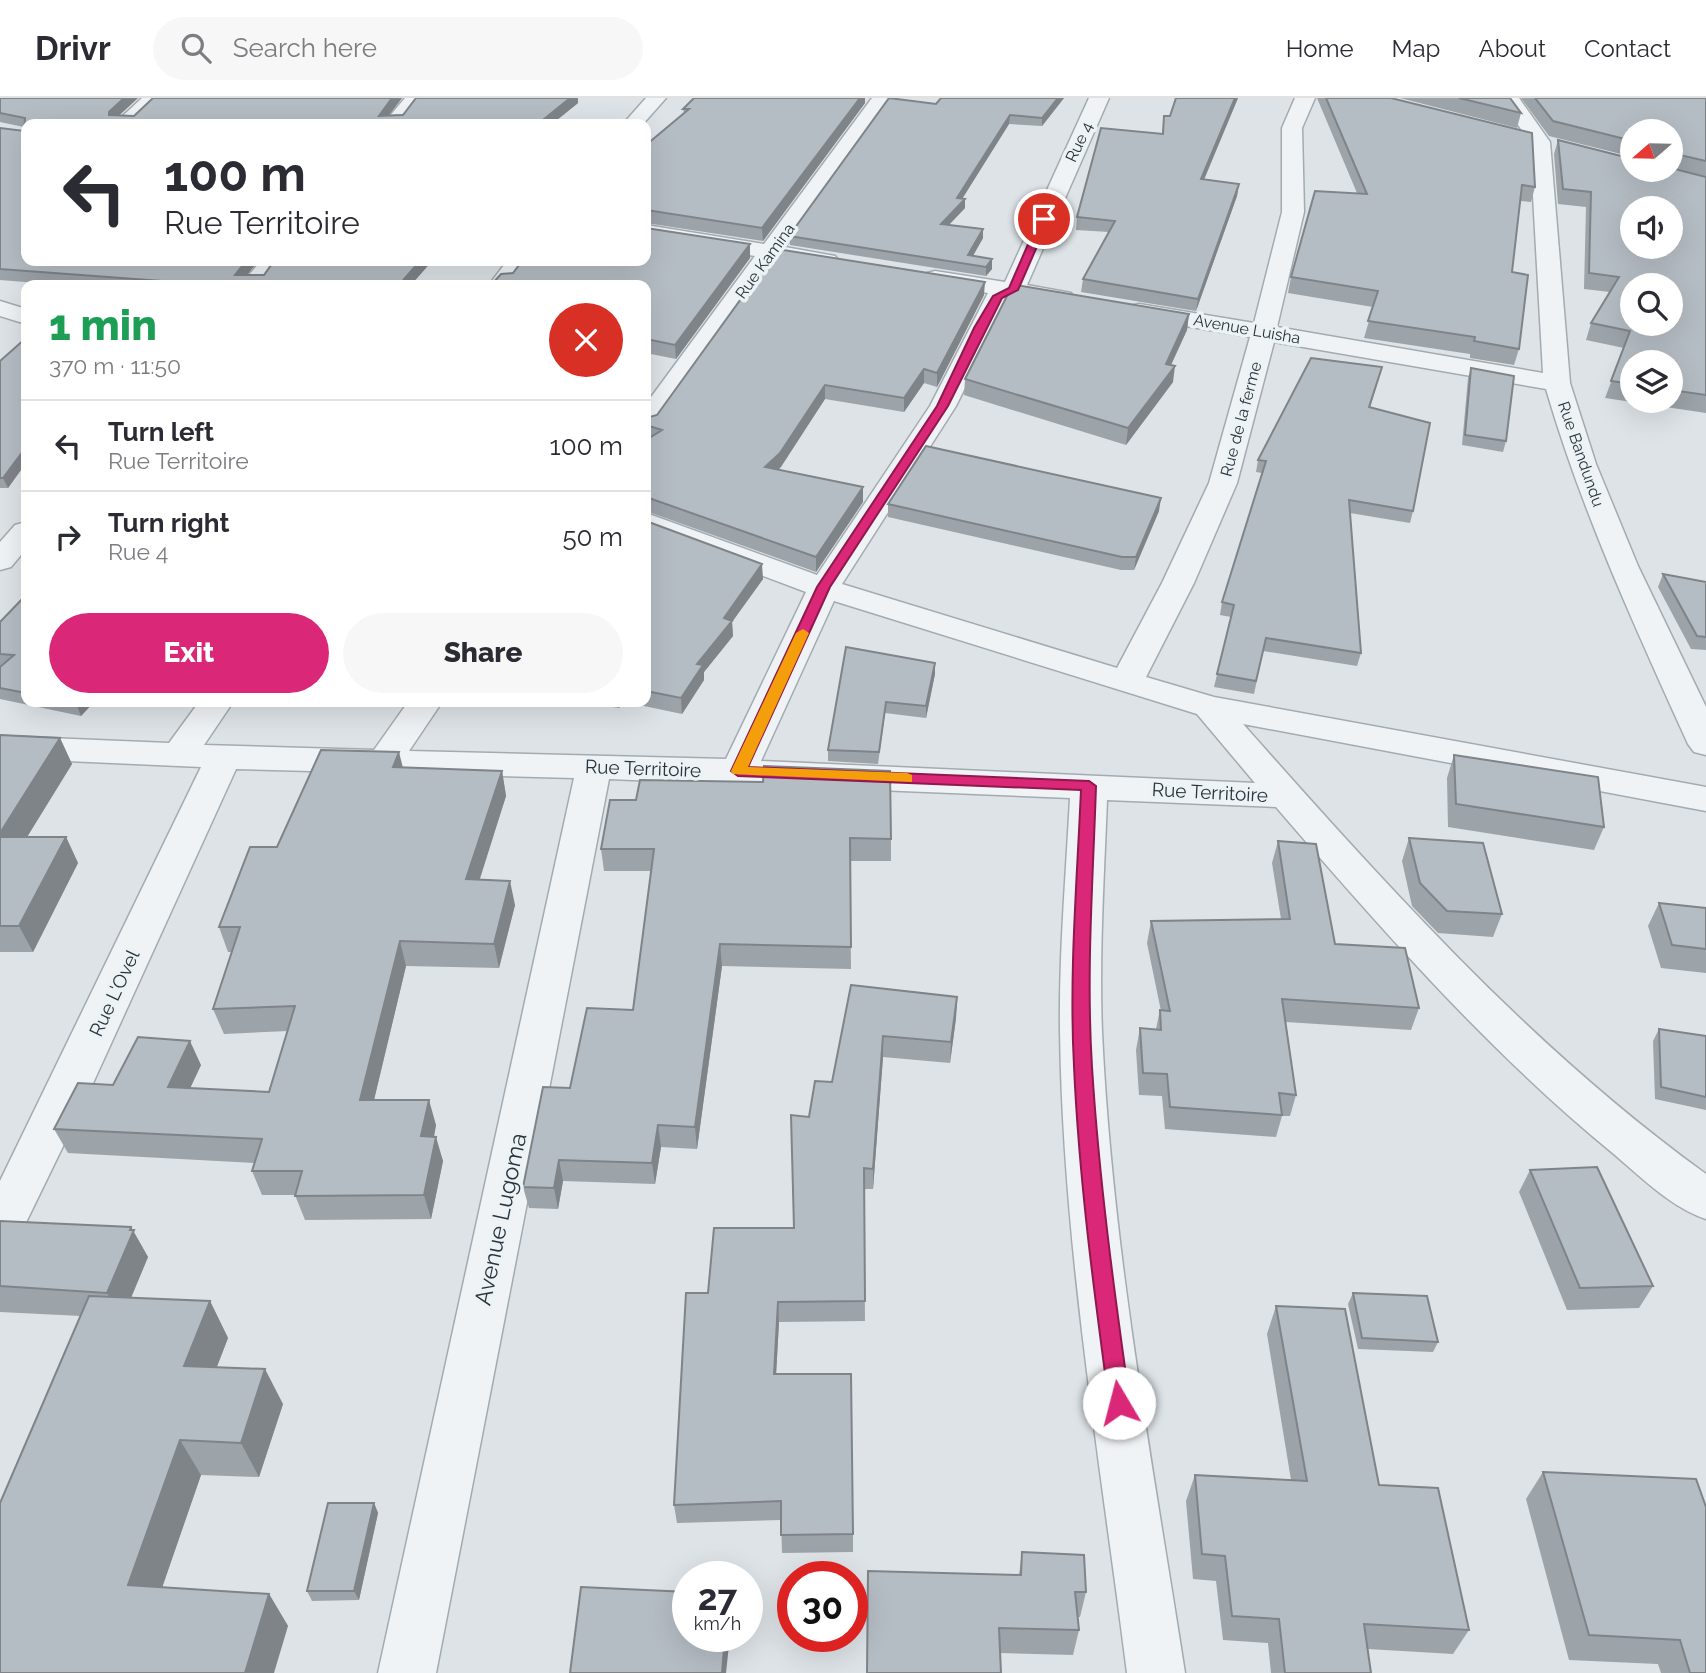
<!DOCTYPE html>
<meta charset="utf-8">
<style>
body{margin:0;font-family:Raleway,sans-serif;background:#f7f7f7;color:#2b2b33;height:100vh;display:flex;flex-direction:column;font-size:26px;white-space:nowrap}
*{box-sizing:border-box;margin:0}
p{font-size:23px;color:#7c7c81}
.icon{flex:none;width:38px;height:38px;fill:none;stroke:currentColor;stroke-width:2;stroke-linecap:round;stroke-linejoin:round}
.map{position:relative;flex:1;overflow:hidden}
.sheet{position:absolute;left:21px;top:182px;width:630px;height:427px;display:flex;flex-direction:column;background:#fff;border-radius:14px;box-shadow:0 7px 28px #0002}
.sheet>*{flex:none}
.banner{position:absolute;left:21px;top:21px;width:630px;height:147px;border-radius:14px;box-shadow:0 7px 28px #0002;background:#fff;color:#2b2b33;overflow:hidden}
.needle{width:46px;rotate:250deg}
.buttons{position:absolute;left:1620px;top:21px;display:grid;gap:14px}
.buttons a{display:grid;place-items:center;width:63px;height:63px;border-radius:50%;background:#fff;box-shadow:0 7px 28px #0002;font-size:35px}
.speed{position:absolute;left:672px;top:1463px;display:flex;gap:14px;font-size:35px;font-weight:700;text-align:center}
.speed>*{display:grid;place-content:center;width:91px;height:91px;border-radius:50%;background:#fff;box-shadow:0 7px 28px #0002;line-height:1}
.speed small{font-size:18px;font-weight:400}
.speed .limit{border:10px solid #d22;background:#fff;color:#111}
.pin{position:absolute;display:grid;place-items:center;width:60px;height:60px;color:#fff;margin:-30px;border:4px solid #fff;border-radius:50%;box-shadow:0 2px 7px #0007}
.me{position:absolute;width:77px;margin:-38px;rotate:352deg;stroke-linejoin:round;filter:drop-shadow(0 0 5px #0008)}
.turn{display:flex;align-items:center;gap:24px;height:147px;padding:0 28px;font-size:32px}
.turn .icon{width:91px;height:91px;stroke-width:2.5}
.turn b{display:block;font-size:49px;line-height:60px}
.round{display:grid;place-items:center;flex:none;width:74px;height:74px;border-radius:37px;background:#f7f7f7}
.headline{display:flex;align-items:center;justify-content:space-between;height:119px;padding:0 28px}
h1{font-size:42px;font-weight:800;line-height:52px;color:#1e9e55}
.action{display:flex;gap:14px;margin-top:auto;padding:14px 28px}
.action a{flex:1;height:80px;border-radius:42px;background:#db2777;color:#fff;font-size:28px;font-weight:800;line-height:80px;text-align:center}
.action a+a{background:#f7f7f7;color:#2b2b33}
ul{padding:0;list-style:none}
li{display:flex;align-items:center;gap:21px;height:91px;padding:0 28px;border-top:2px solid #e1e1e2}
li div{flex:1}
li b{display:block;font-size:26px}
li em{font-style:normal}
header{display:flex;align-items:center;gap:42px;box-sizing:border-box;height:98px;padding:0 35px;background:#fff;border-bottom:2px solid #e1e1e2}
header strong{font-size:33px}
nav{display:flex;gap:38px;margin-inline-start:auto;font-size:24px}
.search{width:490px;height:63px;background:#f7f7f7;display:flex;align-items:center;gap:18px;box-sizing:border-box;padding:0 24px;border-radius:38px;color:#7c7c81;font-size:26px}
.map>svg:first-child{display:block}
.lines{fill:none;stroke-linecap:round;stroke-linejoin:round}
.minor-casing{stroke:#a3abb1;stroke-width:3}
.minor{fill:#f0f3f5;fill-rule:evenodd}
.wall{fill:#9ca3a9;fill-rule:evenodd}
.shaded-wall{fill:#7f8489}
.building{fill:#b5bdc4;stroke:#7f8489;stroke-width:2;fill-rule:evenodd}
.route{fill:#db2777;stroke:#8e194d;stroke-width:2}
.slow{fill:#f59e0b}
.labels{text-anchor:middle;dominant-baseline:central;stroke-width:7;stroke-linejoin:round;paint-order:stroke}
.far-street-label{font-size:16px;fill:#27343d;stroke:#edf2f5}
.street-label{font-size:19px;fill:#27343d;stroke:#edf2f5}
.near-street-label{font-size:23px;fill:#27343d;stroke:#edf2f5}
</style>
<header>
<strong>Drivr</strong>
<div class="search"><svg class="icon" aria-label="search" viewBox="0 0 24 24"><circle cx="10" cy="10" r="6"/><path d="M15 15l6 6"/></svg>Search here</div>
<nav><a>Home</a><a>Map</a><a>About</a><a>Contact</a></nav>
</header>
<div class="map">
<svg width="1706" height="1575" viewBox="0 0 1706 1575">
<rect width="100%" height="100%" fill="#dde3e7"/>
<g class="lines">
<!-- minor casing -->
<g class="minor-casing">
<path id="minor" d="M142,0H163L135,26H114Z
M405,0H425L403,26H383Z
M646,0H666L643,26H623Z
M872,0H892L785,149L835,158L839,163L835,168L827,170L776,162L656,330L646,332V306L755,158L646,141V127L764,146Z
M1089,0H1109L1027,187L1071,195L1074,200L1071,205L1062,207L1015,200L1008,203L956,308L842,486L1117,570L1162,485L1209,385L1250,239L1139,220L1130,218L1127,213L1130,208L1139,206L1254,225L1282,114V30L1295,0H1315L1302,30L1304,114L1277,229L1543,275L1530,44L1499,0H1519L1550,44L1570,285L1596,366L1638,468L1706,609V657L1694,654L1688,646C1635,529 1582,414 1546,291L1274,244L1237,385L1194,485L1146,579L1214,599L1706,689V713L1243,626C1386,787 1530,949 1706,1076V1121C1672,1110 1642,1080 1615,1057C1489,954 1382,832 1276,709L1107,702C1104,779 1099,857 1102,934C1112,1149 1152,1363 1185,1575H1127C1100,1362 1063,1147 1060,933C1059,855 1066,777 1070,700L609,681L436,1575H378L574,680L236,671L84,1005L17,1143L0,1149V1083L201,669L0,660V638L169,645L199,604H233L204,647L374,652L408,604H442L409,653L726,661L806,494L646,434V415L817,477L930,308L988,195L935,187L927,185L923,180L927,175L935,173L1005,184ZM834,503L1197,616L1255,685L761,663Z
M261,163H285L265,187H240Z
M507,163H531L513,187H489Z
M0,203L26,211V226L0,218Z
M26,424V451L11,469L0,472V444L15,427Z"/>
</g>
<!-- minor -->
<use href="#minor" class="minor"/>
</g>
<!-- wall -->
<path class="wall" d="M0,0H138L119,17L134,18L153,0H402L389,17L578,5L552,26H26V163H258L247,177H264L432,163L411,187H63L0,182V30L24,33V29L0,24Z
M941,0H1064L1042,28L1009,26L962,101L965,110L949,127L983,140L972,158L992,161V171L986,178L790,147L789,138Z
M1176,0H1238L1204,82L1239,86L1237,98L1196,213L1081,194L1083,181L1109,134L1076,132L1077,119L1162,35L1164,18H1170Z
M1317,0H1391L1535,89L1531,104L1520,103L1512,174L1519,251L1514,267L1470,260V256L1364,240L1373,209L1288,195L1291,179L1357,95Z
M1400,0H1510L1521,15L1517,30Z
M1521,0H1706V79L1671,70V33H1633V59L1549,38Z
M865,5L763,143L646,125V47L684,15L683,11Z
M1558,42L1706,79V315L1605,300L1624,250L1586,242L1591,225L1610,194L1584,191L1586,109L1558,106L1554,56ZM1633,264H1671V303H1633Z
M750,160L676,261L646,255V187Z
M984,197L937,289L924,285L904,314L825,301L778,372L863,389V404L816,474L646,413V342L648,341L646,340V320L657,317Z
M1189,216L1187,232L1171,267L1173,284L1126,347L964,297L965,281Z
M26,240V365L8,390H0V263Z
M1471,270L1506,343L1503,354L1462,347L1468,280Z
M1379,280L1370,310L1413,413L1410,425L1350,415L1361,555L1357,568L1263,553L1254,596L1214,589L1231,519L1220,517L1222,504L1262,375L1256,374L1258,362Z
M888,406L1159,413L1134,472H1121L888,419Z
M646,423L763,481L732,524L733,538L704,574V582L682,616L625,604H646Z
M1663,476L1706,484V552L1691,551L1658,489Z
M26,497V604H94L81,618L0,601V569L1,568H0V524Z
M846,549L935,565V576L926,620L885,615L878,666L828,663V652Z
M584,604H623L619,610Z
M0,637L60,640L72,666L27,739H66L78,765L33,854H0Z
M1454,657L1604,729L1594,752L1448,729L1447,680Z
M403,669L502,673L506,698L479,782L515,807L499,870L406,868L374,1002L436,1027L434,1039L443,1063L431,1121L305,1122L295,1097H262L252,1073L255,1065L68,1055L54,1031L113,987L201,967L190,990L269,994L288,933L224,936L213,911L232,854H228L219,829L277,749Z
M636,702L891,741V763H850L851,871L722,868L697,1051L661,1049L655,1086L563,1083L558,1111L529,1110L523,1089L570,990L633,912L651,773H604L601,751Z
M1409,740L1502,816L1493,839L1438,835L1412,808L1402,763Z
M1278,743L1335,846L1419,910L1411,932L1286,924L1296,997L1290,1018H1282L1276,1039L1165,1031L1162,998L1139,997L1136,952L1140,930L1156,931L1160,912L1161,913L1147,845L1151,823L1281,821L1272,765Z
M1659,805L1706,810V875L1661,870L1648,828Z
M851,887L957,899L956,920L950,965L883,959L873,1091H864L865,1223L779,1224L776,1276L853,1436V1454L782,1455L781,1422L677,1425L674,1407L708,1195L794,1130L809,1019L832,984Z
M1659,931L1706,938V1012L1655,1001L1653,943Z
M1530,1072L1653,1188L1639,1210L1567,1212L1519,1094Z
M0,1123L131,1129L148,1159L131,1200L210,1203L228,1240L217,1269L283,1306L259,1379L201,1377L162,1489L269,1496L288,1528L0,1575L81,1218L0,1214Z
M1353,1195L1438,1244L1433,1254L1358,1251L1348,1206Z
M1276,1208L1379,1387L1469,1532L1453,1556L1368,1551L1371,1575H1271L1268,1545L1223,1542L1216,1483L1193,1481L1186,1403L1195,1377L1291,1382L1267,1236Z
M1543,1374L1696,1381L1706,1575H1661L1658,1566L1569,1562L1526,1401Z
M374,1405L378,1415L359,1502L312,1503L307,1493Z
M1022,1454L1086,1494L1080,1519H1078L1079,1532L1073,1557L1000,1555L868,1473L1019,1477Z"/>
<!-- shaded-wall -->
<path class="shaded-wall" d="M124,0H138L112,24L109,17V14Z
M392,0H402L382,26L379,18Z
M570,0H578V5L552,26H538Z
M860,0H865V5L763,143L762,130Z
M1058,0H1064L1042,28V20Z
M1235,0H1238L1199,93L1201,81Z
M1010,17L1009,26L957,109V100Z
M1239,86L1237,98L1196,213L1198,201Z
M965,101V110L941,135V126Z
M983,131V140L968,167V157Z
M750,146V160L676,261L675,247Z
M992,161V171L986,178V169Z
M246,163H258L239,187L235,177Z
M420,163H432L411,187H399Z
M985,184L984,197L937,289V275Z
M1189,216L1187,232L1164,282L1166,266Z
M1175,268L1173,284L1126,347L1128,330Z
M924,271V285L904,314V300Z
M825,287V301L781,369L766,384L765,369Z
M26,349V365L8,390L3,380Z
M863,389V404L816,474V459Z
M1161,400L1159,413L1134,472L1136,459Z
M762,466L763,481L732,524L733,538L704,574V582L682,616L681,600L697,566L724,520Z
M935,565V576L926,620V608Z
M77,604H94L81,618L76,605Z
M618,604H623L619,610Z
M60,640L72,666L11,765L0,743V735Z
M399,654L405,678L393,669Z
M502,673L506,698L472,806L466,781Z
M66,739L78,765L33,854L19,828Z
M510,783L515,807L499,870L494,846Z
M400,843L406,868L368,1027L360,1002Z
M720,846L722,868L697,1051L695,1029Z
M957,899L956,920L950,965L951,944Z
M883,938V959L873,1091V1071Z
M190,943L201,967L179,1014L168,989Z
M429,1002L436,1027L429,1063L421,1038Z
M658,1027L661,1049L655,1086L652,1065Z
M436,1039L443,1063L431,1121L424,1097Z
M559,1062L563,1083L558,1111L554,1090Z
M131,1129L148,1159L122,1221L107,1195Z
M210,1203L228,1240L203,1304L184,1268Z
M778,1204L779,1224L775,1296L774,1276Z
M265,1271L283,1306L259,1379L241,1345Z
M180,1342L201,1377L152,1519L128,1487Z
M374,1405L378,1415L359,1502L354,1493Z
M269,1496L288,1528L274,1575H245Z
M725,1538H730L726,1575H722Z"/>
<!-- building -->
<path class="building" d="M0,0H124L109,14V17L134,18L153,0H392L379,18L403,17L416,0H570L538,26H26V163H246L235,177H264L274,163H420L399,187H216L0,171V30L24,33L25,20L0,15Z
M694,0H860L762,130L646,112V47L689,11H683Z
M889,0L936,6L941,0H1058L1042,20L1010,17L957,100L965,101L941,126L983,131L968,157L992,161L986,169L789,138Z
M1176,0H1235L1201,81L1239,86L1198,201L1083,181L1115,123L1077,119L1101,30L1163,36L1164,18H1170Z
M1326,0H1391L1532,35L1535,89L1522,87L1512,174L1528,177L1519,251L1474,243L1475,239L1368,223L1378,193L1291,179L1315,93L1367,96Z
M1459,0H1510L1521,15Z
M1535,0H1706V63L1671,55V33H1633V43L1553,23Z
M1558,42L1633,61V72H1671V70L1706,79V297L1671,292V264H1633V286L1611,283L1630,233L1591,225L1619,179L1589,175L1591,94L1563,91ZM1633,110H1671V149H1633ZM1633,187H1671V226H1633Z
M646,130L750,146L675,247L646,241V187H491L501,176L513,175L522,163H646Z
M777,151L985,184L937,275L924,271L904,300L825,287L780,355L765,369L863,389L816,459L646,399V342L662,332L646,327V320L657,317Z
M1016,187L1189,216L1166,266L1175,268L1128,330L965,281L1011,190Z
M26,240V349L3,380H0V263Z
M1311,260L1382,269L1369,309L1430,325L1413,413L1349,402L1361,555L1266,540L1256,583L1217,576L1234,507L1222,504L1266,363L1258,362Z
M1471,270L1514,278L1506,343L1465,337Z
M926,348L1161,400L1136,459H1122L888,406Z
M646,423L762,466L724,520L732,523L697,566L703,567L681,600L646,593Z
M1663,476L1706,484V539L1697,538Z
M26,497V595L0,590V569L14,557L0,556V524Z
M846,549L935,565L926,608L886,604L879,654L828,652Z
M0,637L60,640L0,735Z
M321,652L399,654L393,669L502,673L466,781L510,783L494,846L400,843L360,1002H429L421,1038L436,1039L424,1097L295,1098L302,1073H252L262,1041L54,1031L78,985L113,987L138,939L190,943L168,989L269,994L295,908L213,911L240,829H219L250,749H277Z
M1454,657L1598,679L1604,729L1456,706Z
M764,668L890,673L891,741L850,740L851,849L720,846L695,1029L658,1027L652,1065L559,1062L554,1090L523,1089L543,989L570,990L587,910L633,912L654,751H601L610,702H636L640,682L763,684Z
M0,739H66L19,828H0Z
M1409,740L1483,745L1502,816L1447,813L1420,785Z
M1278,743L1316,746L1335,846L1405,850L1419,910L1282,901L1296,997L1279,995L1282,1017L1170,1009L1167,976L1143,975L1140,930L1161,932L1160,912L1170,913L1151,823L1290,821Z
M1659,805L1706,810V851L1672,847Z
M851,887L957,899L951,944L883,938L873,1071L864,1070L865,1203L778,1204L774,1276H851L853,1436L781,1437V1403L674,1407L686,1195H708L714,1130H794L791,1017L809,1019L815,983L832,984Z
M1659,931L1706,938V999L1661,989Z
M1597,1069L1653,1188L1580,1190L1530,1072Z
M0,1123L131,1129L130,1132H134L107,1195L0,1188Z
M1353,1195L1427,1198L1438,1244L1362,1240Z
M89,1198L210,1203L184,1268L265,1271L241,1345L180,1342L128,1487L269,1496L245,1575H0V1405Z
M1276,1208L1345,1211L1379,1387L1438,1390L1469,1532L1364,1526L1371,1575H1285L1279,1521L1232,1518L1225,1458L1202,1456L1195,1377L1307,1383Z
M1543,1374L1696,1381L1706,1409V1575H1690L1680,1542L1589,1537Z
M328,1405H374L354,1493H307Z
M1022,1454L1084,1457L1086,1494H1075L1079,1532L999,1530L1001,1575H867L868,1473L1021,1477Z
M581,1489L688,1494V1538H725L722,1575H570Z"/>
<!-- route -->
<path class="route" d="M1044,118L1049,121L1018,192L1002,200L948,308L830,489L748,669L1089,683L1096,688C1093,781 1086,875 1092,969C1099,1081 1114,1193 1130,1305L1127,1312L1119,1315L1112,1312L1109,1305C1094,1193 1079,1081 1074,968C1069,876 1077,784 1081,692L738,678L731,673L817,489L937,308L974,230L993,198L1009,190L1039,121Z"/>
<!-- slow -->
<path class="slow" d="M803,531L809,535L748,669L907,675L912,677V684L733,676L731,673L796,535Z"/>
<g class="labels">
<!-- far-street labels -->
<g class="far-street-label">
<text transform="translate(1079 44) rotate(-65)">Rue 4</text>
<text transform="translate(765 163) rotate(-54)">Rue Kamina</text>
<text transform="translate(1247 231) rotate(10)">Avenue Luisha</text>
<text transform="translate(1241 321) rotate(-75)">Rue de la ferme</text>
<text transform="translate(1581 356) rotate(71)">Rue Bandundu</text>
</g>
<!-- street labels -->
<g class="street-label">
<text transform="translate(643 670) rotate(2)">Rue Territoire</text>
<text transform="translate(1210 694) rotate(3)">Rue Territoire</text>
<text transform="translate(114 895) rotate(-65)">Rue L'Ovel</text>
</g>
<!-- near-street labels -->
<g class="near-street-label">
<text transform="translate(500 1121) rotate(-78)">Avenue Lugoma</text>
</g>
</g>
</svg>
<div class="buttons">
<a><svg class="needle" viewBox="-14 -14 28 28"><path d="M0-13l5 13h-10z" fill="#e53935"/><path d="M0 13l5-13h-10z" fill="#7c7c81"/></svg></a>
<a><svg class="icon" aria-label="sound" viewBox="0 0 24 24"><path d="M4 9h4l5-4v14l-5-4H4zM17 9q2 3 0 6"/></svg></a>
<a><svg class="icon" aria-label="search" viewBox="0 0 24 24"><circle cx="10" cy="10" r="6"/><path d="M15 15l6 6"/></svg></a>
<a><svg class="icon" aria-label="layers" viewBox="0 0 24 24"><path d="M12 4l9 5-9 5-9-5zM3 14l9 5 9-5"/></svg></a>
</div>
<div class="speed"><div>27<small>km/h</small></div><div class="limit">30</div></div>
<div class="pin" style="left:1044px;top:121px;background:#d93025"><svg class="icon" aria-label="arrive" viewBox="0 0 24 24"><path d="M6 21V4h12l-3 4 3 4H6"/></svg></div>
<svg class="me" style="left:1119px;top:1305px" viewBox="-20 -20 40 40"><circle r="19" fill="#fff"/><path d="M0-13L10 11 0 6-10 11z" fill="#db2777"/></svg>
<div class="banner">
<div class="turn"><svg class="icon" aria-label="left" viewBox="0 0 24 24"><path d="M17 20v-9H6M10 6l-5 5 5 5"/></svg><div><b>100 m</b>Rue Territoire</div></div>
</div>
<section class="sheet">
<div class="headline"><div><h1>1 min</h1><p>370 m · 11:50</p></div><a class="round" style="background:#d93025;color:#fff"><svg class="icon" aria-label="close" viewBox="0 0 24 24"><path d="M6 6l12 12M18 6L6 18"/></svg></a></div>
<ul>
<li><svg class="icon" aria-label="left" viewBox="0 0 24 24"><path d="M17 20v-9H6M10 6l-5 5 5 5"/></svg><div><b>Turn left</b><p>Rue Territoire</p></div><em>100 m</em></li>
<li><svg class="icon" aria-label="right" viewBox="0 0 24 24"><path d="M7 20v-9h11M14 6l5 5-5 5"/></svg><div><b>Turn right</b><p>Rue 4</p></div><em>50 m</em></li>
</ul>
<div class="action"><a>Exit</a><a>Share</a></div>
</section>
</div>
